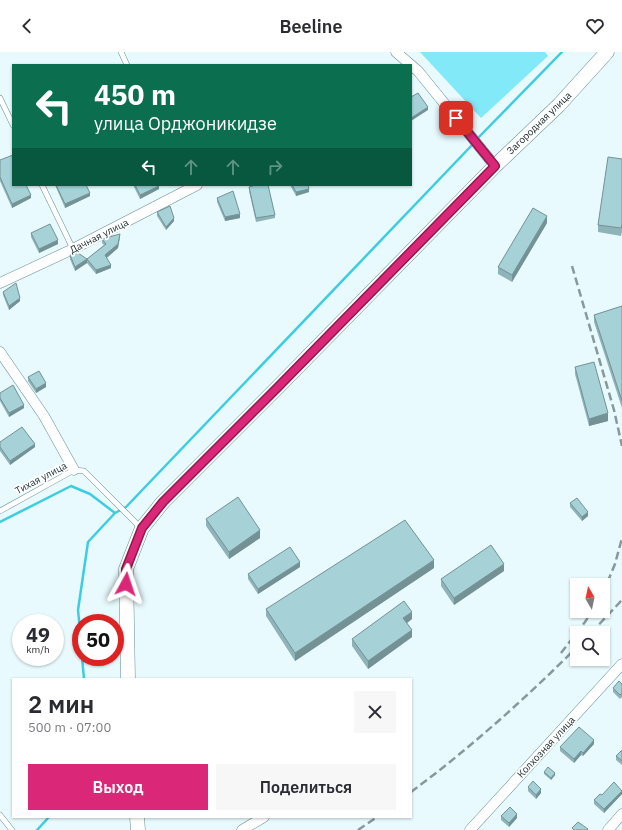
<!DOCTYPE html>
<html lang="ru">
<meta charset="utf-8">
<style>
body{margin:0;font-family:"IBM Plex Sans",sans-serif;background:#f7f7f7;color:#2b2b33;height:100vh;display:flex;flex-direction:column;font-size:15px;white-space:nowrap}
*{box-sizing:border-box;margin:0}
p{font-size:13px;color:#7c7c81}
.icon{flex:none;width:22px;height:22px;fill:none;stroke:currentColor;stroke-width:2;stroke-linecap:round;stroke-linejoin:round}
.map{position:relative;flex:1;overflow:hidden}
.sheet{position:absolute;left:12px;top:626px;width:400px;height:140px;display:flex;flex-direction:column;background:#fff;border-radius:0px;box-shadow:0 1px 3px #0004}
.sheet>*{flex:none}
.banner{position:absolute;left:12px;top:12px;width:400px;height:122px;border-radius:0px;box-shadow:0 1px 3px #0004;background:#0b6e4f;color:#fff;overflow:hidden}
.needle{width:26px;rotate:351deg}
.controls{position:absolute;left:570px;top:526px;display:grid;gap:8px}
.controls a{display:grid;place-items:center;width:40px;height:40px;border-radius:0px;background:#fff;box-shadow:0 1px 3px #0004;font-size:20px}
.speed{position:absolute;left:12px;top:562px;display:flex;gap:8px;font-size:20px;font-weight:700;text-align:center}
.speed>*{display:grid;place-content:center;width:52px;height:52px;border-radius:50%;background:#fff;box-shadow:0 1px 3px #0004;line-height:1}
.speed small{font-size:10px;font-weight:400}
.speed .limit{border:6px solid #d22;background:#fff;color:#111}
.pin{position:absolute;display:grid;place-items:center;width:34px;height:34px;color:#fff;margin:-17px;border-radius:8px;box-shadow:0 2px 6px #0006}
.me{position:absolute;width:44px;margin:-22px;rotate:5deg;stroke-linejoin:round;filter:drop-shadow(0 0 3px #0008)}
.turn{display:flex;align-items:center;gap:14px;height:84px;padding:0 16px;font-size:18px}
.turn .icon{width:52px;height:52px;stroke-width:2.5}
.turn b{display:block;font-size:28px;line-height:34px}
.lanes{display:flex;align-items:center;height:38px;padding:0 16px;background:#0003;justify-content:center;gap:20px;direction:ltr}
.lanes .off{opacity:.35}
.round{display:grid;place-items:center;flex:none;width:42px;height:42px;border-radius:0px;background:#f7f7f7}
.headline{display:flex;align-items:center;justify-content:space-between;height:68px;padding:0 16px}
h1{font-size:24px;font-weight:600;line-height:30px}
.button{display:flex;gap:8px;margin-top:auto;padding:8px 16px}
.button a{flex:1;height:46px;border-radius:0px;background:#db2777;color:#fff;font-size:16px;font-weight:600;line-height:46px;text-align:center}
.button a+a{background:#f7f7f7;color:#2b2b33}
header{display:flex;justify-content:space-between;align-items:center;height:52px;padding:0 16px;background:#fff;font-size:18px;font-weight:600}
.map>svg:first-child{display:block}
.green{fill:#82e9f8}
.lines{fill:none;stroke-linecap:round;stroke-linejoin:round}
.stream{stroke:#3dcde0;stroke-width:2.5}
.lane-casing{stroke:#669096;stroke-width:6}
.street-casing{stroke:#669096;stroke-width:11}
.secondary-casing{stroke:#669096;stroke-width:15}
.lane{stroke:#fff;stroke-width:5}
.street{stroke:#fff;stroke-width:10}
.secondary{stroke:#fff;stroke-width:14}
.rail{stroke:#88999c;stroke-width:2.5;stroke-dasharray:8 4;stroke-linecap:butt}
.wall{fill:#8eb4b9}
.shaded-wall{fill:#749296}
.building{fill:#a5d1d7;stroke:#749296}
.route-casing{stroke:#8e194d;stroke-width:10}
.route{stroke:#db2777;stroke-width:7}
.labels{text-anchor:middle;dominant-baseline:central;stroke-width:3.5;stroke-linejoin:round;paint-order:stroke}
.street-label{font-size:10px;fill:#1a2b2e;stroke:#fff}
</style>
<header><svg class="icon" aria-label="back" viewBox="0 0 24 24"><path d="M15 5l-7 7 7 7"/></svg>Beeline<svg class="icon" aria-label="heart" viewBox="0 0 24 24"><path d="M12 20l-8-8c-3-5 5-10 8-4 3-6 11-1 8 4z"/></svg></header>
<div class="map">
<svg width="622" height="778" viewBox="0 0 622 778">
<rect width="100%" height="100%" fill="#e8fafd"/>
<!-- green -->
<path class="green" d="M420,0H545L548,4L481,66Z"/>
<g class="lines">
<!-- stream -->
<path class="stream" d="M476,88L562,0
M0,470L71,434L90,442L115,461
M81,588L78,558L88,490L115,461L126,455L473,92
M82,605L84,627
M37,778L49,765"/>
<!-- lane casing -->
<g class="lane-casing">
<path id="lane" d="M121,0L127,13
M0,46L13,73
M42,133L73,197
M0,459L74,418L84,419L141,476
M0,763L12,778"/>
</g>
<!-- street casing -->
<g class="street-casing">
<path id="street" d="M396,0L411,13
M411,13L418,19L495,114
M0,231L73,197L197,133
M0,300L44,364L74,418
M242,778L264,765
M470,778L622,612
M608,778L622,762"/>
</g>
<!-- secondary casing -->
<g class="secondary-casing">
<path id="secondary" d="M128,627L126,517L142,476L163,450L278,335L495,114L559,53L607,0
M137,765L138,778"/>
</g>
<!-- lane -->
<use href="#lane" class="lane"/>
<!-- street -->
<use href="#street" class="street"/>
<!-- secondary -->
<use href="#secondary" class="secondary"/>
<!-- rail -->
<path class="rail" d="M572,214L614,358L622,394
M603,541L615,512L622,486
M591,581L622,548
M561,601L585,570L592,559
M411,740C469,697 526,646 577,595
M358,778L377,765"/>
</g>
<!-- wall -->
<path class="wall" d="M622,107V180L621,184L598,180V173Z
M0,108L31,146L12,156L0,129Z
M55,133H86L90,144L65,156Z
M133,133H158L159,137L140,147Z
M290,133H308L309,140L296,144Z
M249,135L275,163V166L256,170L249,139Z
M217,146L240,166L225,169L217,150Z
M157,160L174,169L166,178L157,164Z
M547,171L512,230L498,222V215Z
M31,181L58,192L39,201L31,185Z
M120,186L118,196L107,206L111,216L96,222L87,211L75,219L70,207V203L87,207L104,193L102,191V187Z
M3,240L20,249L9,258L3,243Z
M622,254V356L594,270V263Z
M575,315L608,369L589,374L575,322Z
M28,325L46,335L36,341L28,329Z
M0,341L24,356L9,365L0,349Z
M0,390L35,395L10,413L0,399Z
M570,451L588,464L582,469L570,455Z
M206,467L260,486L229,507L206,474Z
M300,515L258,542L248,527V522Z
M434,516L295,609L266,564V557Z
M504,519L454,553L441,534V527Z
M412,567L407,571L412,585L368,617L352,594V587Z
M622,632V645L620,647L613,640V636Z
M594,692L583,704L581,703L574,711L560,699V695Z
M622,698V713L616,708V704Z
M544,720L555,723L551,728L544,722Z
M528,735L541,741L536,747L528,739Z
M622,742L604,761L594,752V748L602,743Z
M501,764L517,766L509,775L501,768Z"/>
<!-- shaded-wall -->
<path class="shaded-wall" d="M428,55V58L411,69V66Z
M159,134V137L140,147V143Z
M309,137V140L296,144V140Z
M90,141V144L65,156V152Z
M31,143V146L12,156V152Z
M240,162V166L225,169V165Z
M547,164V171L512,230V223Z
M174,166V169L166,178V175Z
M120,182L118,196L105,207V203Z
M58,188V192L39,201V197Z
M87,207V211L75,219V215Z
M111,213V216L96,222V218Z
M20,246V249L9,258V254Z
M46,331V335L36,341V337Z
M24,353V356L9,365V361Z
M608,361V369L589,374V367Z
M35,392V395L10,413V409Z
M588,460V464L582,469V465Z
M260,478V486L229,507V500Z
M434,508V516L295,609V601Z
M300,510V515L258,542V537Z
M504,512V519L454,553V546Z
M412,560V567L403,574V566Z
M412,578V585L368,617V609Z
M594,688V692L583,704V701Z
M581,699V703L574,711V707Z
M555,721V723L551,728V726Z
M541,737V741L536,747V743Z
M622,739V742L604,761V757Z
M517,762V766L509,775V771Z"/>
<!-- building -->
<path class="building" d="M418,41L428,55L411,66V45Z
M13,103V133H26L31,143L12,152L0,125V108Z
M608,105L622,107V173L621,176L598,173Z
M56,133H86L90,141L65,152Z
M135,133H158L159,134L140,143Z
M256,133H268L275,163L256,166L249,135Z
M292,133H308L309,137L296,140Z
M233,139L240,162L225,165L217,146Z
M170,154L174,166L166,175L157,160Z
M533,156L547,164L512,223L498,215Z
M50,172L58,188L39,197L31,181Z
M120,182L118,192L105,203L111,213L96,218L87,207L106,192L102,187Z
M78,201L87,207L75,215L70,203Z
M16,231L20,246L9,254L3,240Z
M622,254V349L594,263Z
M594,310L608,361L589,367L575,315Z
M39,319L46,331L36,337L28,325Z
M13,333L24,353L9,361L0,346V341Z
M22,375L35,392L10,409L0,395V390Z
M238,445L260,478L229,500L206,467Z
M577,446L588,460L582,465L570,451Z
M405,468L434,508L295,601L266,557Z
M491,493L504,512L454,546L441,527Z
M290,495L300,510L258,537L248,522Z
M404,549L412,560L403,566L412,578L368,609L352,587Z
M619,629L622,632V641L620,643L613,636Z
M579,675L594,688L583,701L581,699L574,707L560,695Z
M622,698V709L616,704Z
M548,715L555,721L551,726L544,720Z
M533,729L541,737L536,743L528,735Z
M614,730L622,739L604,757L594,748L600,742L602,743Z
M510,755L517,762L509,771L501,764Z
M578,770L588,777L587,778H574L572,776Z"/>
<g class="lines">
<!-- route casing -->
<g class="route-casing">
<path id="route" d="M126,532V517L142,476L163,450L278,335L495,114L456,66"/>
</g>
<!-- route -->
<use href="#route" class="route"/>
</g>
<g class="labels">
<!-- street labels -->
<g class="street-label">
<text transform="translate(539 71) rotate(-44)">Загородная улица</text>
<text transform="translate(99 184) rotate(-27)">Дачная улица</text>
<text transform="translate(41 426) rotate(-28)">Тихая улица</text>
<text transform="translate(546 695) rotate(-47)">Колхозная улица</text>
</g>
</g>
</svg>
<div class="controls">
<a><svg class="needle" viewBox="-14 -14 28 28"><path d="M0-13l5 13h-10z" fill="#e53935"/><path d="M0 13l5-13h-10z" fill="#7c7c81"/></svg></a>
<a><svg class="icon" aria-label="search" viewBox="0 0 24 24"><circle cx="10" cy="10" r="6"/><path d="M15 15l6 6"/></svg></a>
</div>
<div class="speed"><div>49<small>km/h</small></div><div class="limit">50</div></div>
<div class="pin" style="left:456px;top:66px;background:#d93025"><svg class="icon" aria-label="arrive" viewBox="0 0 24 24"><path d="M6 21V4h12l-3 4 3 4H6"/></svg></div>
<svg class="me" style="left:126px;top:532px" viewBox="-20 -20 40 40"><path d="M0-17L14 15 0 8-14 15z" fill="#db2777" stroke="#fff" stroke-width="4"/></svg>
<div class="banner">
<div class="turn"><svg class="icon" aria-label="left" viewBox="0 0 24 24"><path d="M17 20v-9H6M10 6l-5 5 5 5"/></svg><div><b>450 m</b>улица Орджоникидзе</div></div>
<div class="lanes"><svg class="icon" aria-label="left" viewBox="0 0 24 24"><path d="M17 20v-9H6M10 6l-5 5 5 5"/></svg><svg class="icon off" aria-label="ahead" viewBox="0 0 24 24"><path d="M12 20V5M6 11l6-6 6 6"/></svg><svg class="icon off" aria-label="ahead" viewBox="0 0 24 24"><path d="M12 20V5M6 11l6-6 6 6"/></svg><svg class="icon off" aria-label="right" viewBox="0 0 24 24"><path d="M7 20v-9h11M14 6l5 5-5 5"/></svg></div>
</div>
<section class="sheet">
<div class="headline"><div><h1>2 мин</h1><p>500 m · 07:00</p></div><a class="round"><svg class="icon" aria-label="close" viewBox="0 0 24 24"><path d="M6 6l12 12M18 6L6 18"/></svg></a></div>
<div class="button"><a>Выход</a><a>Поделиться</a></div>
</section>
</div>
